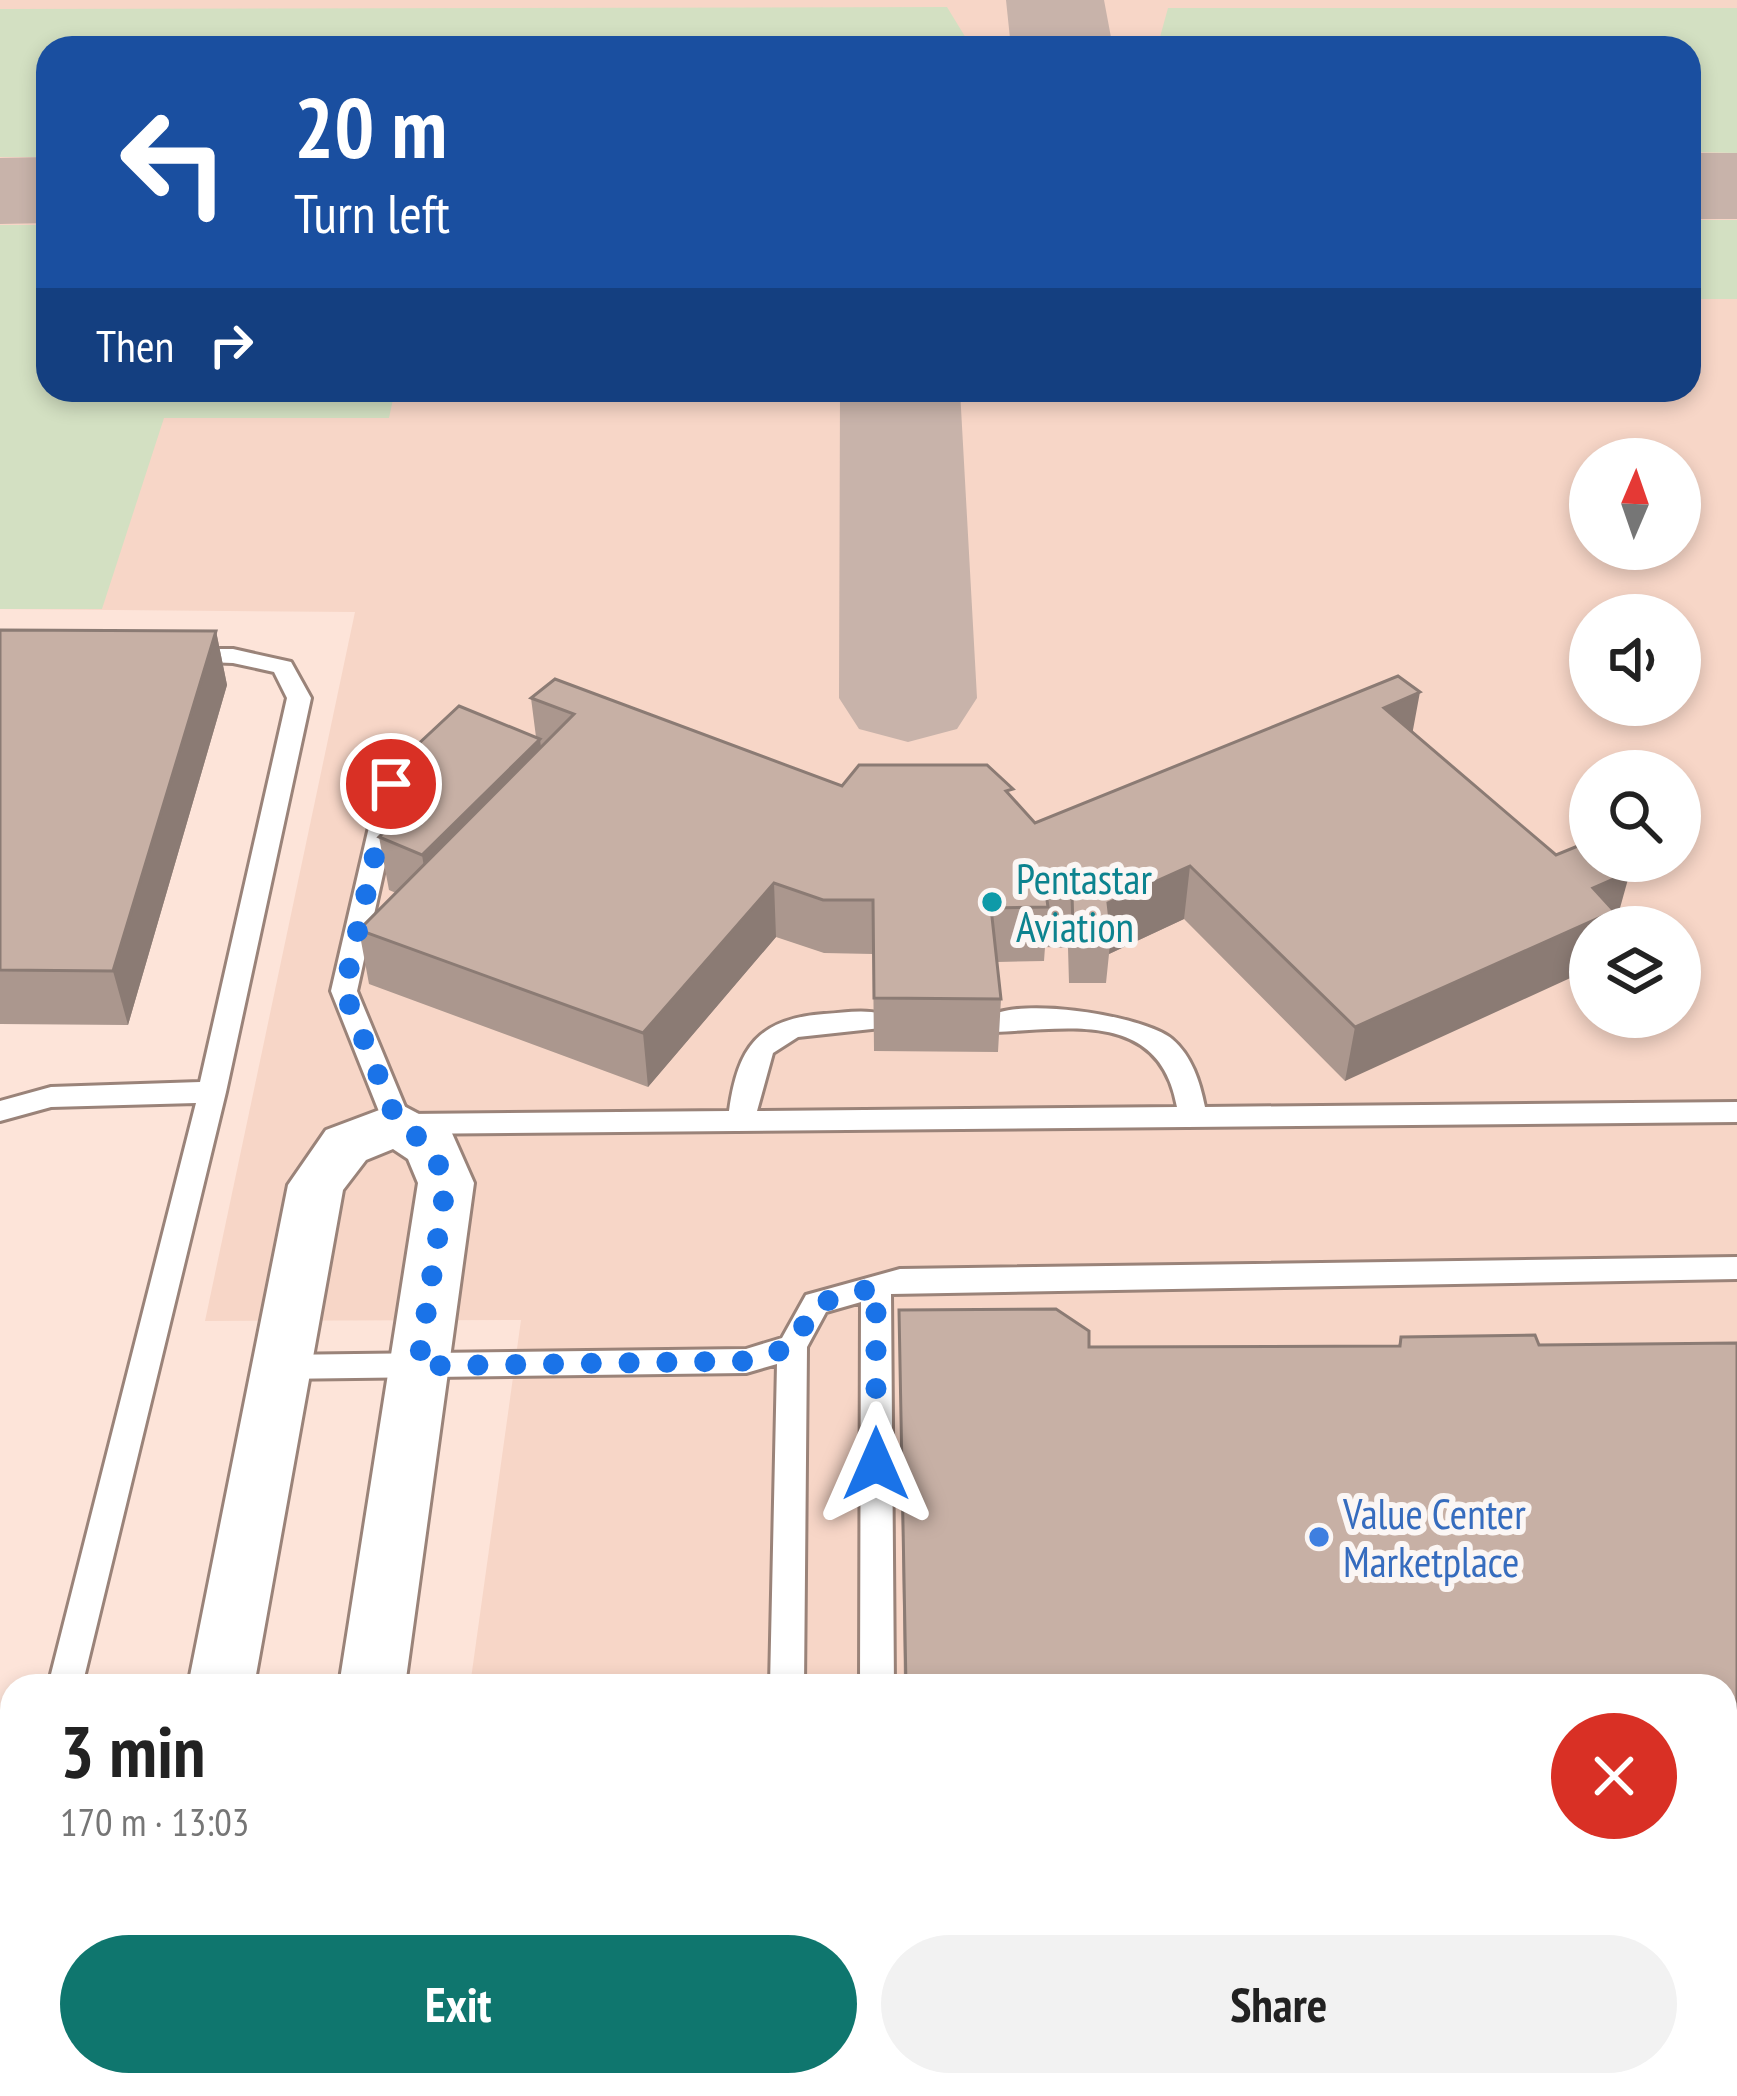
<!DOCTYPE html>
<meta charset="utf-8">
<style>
body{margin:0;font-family:"PT Sans Narrow",sans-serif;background:#f2f2f2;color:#222;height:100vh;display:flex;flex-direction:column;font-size:45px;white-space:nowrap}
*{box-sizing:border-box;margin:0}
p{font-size:39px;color:#767676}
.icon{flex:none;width:66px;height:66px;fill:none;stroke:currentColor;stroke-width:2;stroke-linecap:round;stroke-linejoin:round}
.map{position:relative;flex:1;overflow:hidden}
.sheet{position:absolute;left:0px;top:1674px;width:1737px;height:423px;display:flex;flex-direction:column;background:#fff;border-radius:36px 36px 0 0;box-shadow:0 6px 18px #0003}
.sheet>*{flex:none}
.top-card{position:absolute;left:36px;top:36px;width:1665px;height:366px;border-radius:36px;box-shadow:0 6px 18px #0003;background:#1a4fa0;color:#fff;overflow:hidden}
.needle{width:78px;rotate:2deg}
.controls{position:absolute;left:1569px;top:438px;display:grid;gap:24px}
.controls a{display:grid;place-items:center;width:132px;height:132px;border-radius:50%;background:#fff;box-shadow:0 6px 18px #0003;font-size:60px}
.pin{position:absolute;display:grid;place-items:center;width:102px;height:102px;color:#fff;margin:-51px;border:6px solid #fff;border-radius:50%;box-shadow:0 3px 12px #0007}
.me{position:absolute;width:132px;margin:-66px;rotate:0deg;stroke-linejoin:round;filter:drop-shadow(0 0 9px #0008)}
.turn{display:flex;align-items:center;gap:42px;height:252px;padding:0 60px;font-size:54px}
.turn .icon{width:156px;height:156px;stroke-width:2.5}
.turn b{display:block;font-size:84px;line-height:102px}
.then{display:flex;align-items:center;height:114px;padding:0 60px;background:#0003;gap:24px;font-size:45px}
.round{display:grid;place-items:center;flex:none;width:126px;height:126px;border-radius:63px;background:#f2f2f2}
.head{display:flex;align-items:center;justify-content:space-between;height:204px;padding:0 60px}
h1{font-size:72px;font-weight:600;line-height:90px}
.action{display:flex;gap:24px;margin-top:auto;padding:24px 60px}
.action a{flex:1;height:138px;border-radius:72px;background:#0f766e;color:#fff;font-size:48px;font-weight:600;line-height:138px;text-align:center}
.action a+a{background:#f2f2f2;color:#222}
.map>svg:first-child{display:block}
.built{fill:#f7d6c7;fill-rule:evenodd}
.green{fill:#d3e0c2}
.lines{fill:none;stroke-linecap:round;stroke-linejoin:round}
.taxiway{fill:#c8b3aa;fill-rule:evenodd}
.lane-casing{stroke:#9a8379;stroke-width:6}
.street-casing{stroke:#9a8379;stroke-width:6}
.lane{fill:#fff;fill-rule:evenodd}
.street{fill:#fff;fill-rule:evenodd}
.wall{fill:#ab978e}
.shaded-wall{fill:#8b7b74}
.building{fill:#c7b0a5;stroke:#8b7b74;stroke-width:3}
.route{stroke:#1a73e8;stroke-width:21;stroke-dasharray:0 37.8}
.culture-dot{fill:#0f9aa8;stroke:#fbf6f4;stroke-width:4.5}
.shop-dot{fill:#3f7fe0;stroke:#fbf6f4;stroke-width:4.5}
.labels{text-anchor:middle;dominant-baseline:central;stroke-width:12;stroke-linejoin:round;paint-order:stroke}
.culture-label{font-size:42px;fill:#0d838f;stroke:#fbf6f4;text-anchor:start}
.shop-label{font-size:42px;fill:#366cbe;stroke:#fbf6f4;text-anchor:start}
</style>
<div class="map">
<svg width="1737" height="2096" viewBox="0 0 1737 2096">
<rect width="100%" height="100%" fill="#fde4d9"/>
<!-- built -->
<path class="built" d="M0,0H1737V2096H389L395,2085H1725V1686H470L521,1320L205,1321L355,612L0,609ZM48,48H1689V390H48ZM1590,459H1680V549H1590ZM1590,615H1680V705H1590ZM1590,771H1680V861H1590ZM1590,927H1680V1017H1590Z"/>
<!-- green -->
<path class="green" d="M947,7L972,48H48V157H0V9Z
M1168,8H1737V153L1689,152V48H1157Z
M1689,220H1737V299H1689Z
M0,225H48V390H395L389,418H164L102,609H0Z"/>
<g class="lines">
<!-- taxiway -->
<path class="taxiway" d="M1006,0H1104L1113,48H1011Z
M1689,153H1737V219H1689Z
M48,157V223L0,224V158Z
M840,390H960L977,698L957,729L908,742L859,729L839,698Z"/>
<!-- lane casing -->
<g class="lane-casing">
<path id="lane" d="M185,649H233L291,662L311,698L226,1092L82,1686H48L196,1103L51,1107L0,1121V1101L51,1087L200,1082L287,698L274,672L233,663L177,661L173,656Z
M425,745L437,753L434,758L416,762L403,784L357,991L408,1114L729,1111C738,1047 758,1019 824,1014C843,1013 864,1009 881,1014L885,1021L881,1028L798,1037L773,1053L757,1111L1177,1107C1160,1010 1070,1029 995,1032L982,1022C1004,993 1144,1015 1172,1039C1192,1056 1200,1082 1205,1107L1737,1102V1122L398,1134L388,1131L384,1124L331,991L379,784L399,750Z
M1737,1257V1279L891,1294L894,1686H860L861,1302L826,1312L807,1347L804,1686H770L777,1364L746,1373L278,1379L267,1376L263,1367L267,1358L278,1355L746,1349L782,1338L806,1295L900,1269Z
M12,1808V1850L0,1855V1813Z
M0,1967L12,1968V2002L0,2001Z
M1725,1971H1737V2005H1725Z
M756,2085H794L793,2096H755Z
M1066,2085H1104L1105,2096H1067Z"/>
</g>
<!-- street casing -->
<g class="street-casing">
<path id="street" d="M398,1103L451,1131L474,1183L405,1686H339L418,1183L408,1159L393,1149L366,1160L343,1190L254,1686H188L288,1185L326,1130Z
M23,2085H100L96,2096H19Z
M201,2085H278L274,2096H197Z"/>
</g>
<!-- lane -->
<use href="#lane" class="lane"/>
<!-- street -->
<use href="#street" class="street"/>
</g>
<!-- wall -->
<path class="wall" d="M0,630L216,631L227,685L128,1025L0,1024Z
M531,698L842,786L1013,798L1035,823L1412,732L1615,926L1590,927L1345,1081L1184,919L1109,954L1106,983H1069L1068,948L1045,947L1044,961L997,962L1001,999L998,1052L874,1051L873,954L824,953L776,937L648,1087L369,984L359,930L396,893L389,890L379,837L407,809L399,762L536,737Z
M899,1310L1089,1347L1398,1346L1401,1337L1539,1345L1737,1343V1897L1725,1898V1686H904Z"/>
<!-- shaded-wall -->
<path class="shaded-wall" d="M216,631L227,685L128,1025L113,971Z
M1420,692L1410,746L1384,708Z
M540,739L546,792L431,909L422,855Z
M1190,866L1184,919L1109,954L1111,929L1108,903Z
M1630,872L1615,926L1590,927V969L1345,1081L1355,1027L1593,888Z
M774,883L776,937L648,1087L643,1033Z"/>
<!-- building -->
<path class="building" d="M0,630L216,631L113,971L0,970Z
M1398,676L1420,692L1384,708L1556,855L1590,841V861H1617L1630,872L1593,888L1614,911L1355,1027L1190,866L1108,903L1111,929H1073L1072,894L1046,893L1048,907L991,908L1001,999L874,998L873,900H823L774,883L643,1033L359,930L574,714L531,698L555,679L842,786L859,765H987L1013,789L1006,791L1035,823Z
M459,706L540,739L422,855L379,837L439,779L399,762Z
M1056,1309L1089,1331V1347L1400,1346L1401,1337L1535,1335L1539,1345L1737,1343V1860H1725V1686H906L899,1310Z"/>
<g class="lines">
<!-- route -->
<path class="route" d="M391,784L344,991L398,1124L431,1146L446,1184L418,1366L746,1361L792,1347L816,1304L876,1287V1464"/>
</g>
<!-- markers -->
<circle class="culture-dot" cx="992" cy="902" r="12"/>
<circle class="shop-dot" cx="1319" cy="1537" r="12"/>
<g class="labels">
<!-- culture labels -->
<g class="culture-label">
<text x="1016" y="878">Pentastar<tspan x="1016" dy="48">Aviation</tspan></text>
</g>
<!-- shop labels -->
<g class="shop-label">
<text x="1343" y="1513">Value Center<tspan x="1343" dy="48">Marketplace</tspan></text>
</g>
</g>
</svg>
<div class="controls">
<a><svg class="needle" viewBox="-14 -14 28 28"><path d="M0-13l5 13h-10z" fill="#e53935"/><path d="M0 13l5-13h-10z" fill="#767676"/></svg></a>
<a><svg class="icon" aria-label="sound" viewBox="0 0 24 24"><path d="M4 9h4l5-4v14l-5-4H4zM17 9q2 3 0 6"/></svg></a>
<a><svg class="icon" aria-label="search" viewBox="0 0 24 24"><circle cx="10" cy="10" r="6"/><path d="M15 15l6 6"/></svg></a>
<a><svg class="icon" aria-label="layers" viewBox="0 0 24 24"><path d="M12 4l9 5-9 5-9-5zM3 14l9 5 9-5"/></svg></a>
</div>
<div class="pin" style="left:391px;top:784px;background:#d93025"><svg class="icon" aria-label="arrive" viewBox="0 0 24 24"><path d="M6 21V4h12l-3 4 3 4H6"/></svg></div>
<svg class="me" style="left:876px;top:1464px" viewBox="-20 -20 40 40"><path d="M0-17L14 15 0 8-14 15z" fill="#1a73e8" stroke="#fff" stroke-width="4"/></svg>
<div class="top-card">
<div class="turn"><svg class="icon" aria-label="left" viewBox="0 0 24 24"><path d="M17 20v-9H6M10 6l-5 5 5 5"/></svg><div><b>20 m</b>Turn left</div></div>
<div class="then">Then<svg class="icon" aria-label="right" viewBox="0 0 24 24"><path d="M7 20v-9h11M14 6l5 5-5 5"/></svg></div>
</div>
<section class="sheet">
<div class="head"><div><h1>3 min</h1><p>170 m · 13:03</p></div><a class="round" style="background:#d93025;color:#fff"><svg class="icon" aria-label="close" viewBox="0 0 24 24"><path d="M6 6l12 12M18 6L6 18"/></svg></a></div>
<div class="action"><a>Exit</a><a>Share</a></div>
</section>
</div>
